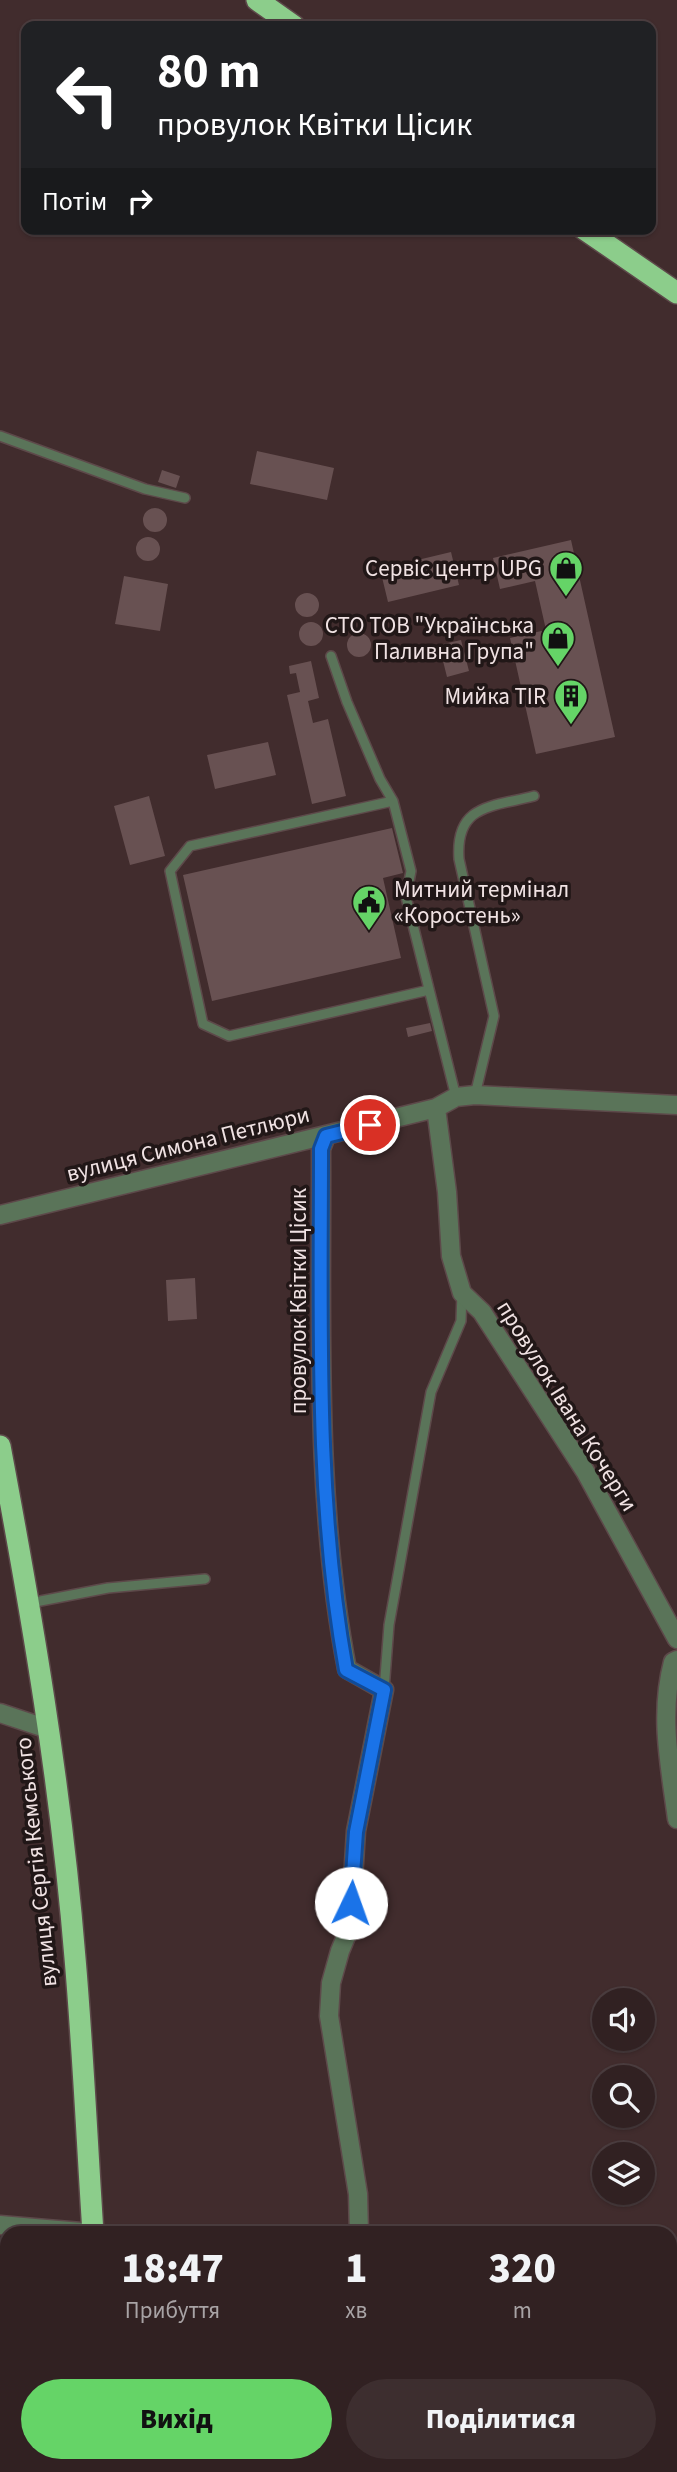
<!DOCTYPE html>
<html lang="uk">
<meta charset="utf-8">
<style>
body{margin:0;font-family:"Source Sans 3",sans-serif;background:#3d2e2f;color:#f1f3f6;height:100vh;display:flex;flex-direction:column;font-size:26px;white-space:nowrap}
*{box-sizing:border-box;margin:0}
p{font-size:23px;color:#a8a3a5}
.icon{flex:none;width:38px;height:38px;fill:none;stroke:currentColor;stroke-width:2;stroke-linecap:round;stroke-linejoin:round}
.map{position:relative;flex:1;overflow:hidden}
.details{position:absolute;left:0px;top:2226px;width:677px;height:247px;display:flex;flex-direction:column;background:#312122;border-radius:21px 21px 0 0;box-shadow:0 2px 5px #0004,0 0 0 2px #4c3e40}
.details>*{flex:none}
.hud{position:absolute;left:21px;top:21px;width:635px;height:214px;border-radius:14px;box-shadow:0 2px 5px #0004,0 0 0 2px #4c3e40;background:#202124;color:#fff;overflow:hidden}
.tools{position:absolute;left:592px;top:1988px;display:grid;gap:14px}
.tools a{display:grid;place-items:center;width:63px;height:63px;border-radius:50%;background:#312122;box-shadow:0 2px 5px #0004,0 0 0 2px #4c3e40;font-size:35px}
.pin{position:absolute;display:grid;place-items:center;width:60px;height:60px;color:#fff;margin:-30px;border:4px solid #fff;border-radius:50%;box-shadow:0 2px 7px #0007}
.me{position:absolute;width:77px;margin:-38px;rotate:3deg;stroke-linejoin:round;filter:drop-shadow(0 0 5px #0008)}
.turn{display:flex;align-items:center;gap:24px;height:147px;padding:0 21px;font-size:32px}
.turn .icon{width:91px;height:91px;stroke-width:2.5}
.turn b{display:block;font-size:49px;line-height:60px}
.then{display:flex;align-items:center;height:66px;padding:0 21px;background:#0003;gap:14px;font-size:26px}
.eta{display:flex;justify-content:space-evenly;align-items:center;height:119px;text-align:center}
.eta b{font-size:42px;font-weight:800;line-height:49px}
.action{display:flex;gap:14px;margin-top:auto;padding:14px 21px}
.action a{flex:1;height:80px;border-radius:42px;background:#65d467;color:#111;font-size:28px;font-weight:800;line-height:80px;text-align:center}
.action a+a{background:#3d2e2f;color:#f1f3f6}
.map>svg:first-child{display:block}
.building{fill:#685152}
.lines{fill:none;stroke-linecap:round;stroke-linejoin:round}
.lane-casing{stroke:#5d494a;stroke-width:12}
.street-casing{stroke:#5d494a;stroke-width:21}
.highway-casing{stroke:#5d494a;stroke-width:24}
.lane{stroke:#5a7459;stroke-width:9}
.street{stroke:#5a7459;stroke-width:18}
.highway{stroke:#8ccd8b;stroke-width:21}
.route-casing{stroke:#114b97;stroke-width:18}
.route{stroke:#1a73e8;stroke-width:12}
.labels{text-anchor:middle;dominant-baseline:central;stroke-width:7;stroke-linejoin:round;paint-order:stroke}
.poi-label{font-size:23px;fill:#f0e2e3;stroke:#211717;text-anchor:end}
.street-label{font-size:23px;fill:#f0e2e3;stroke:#211717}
</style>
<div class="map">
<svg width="677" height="2472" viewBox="0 0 677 2472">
<rect width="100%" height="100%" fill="#412c2d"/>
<!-- building -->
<path class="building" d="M257,451L334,468L327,500L250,484Z
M162,470L180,476L176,488L158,482Z
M143 520a12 12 0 1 1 24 0a12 12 0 1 1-24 0Z
M136 549a12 12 0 1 1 24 0a12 12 0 1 1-24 0Z
M571,540L615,737L536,754L510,638L546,630L535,581L500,589L493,558Z
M451,552L459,585L388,602L380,569Z
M124,576L168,584L160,631L115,624Z
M295 605a12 12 0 1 1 24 0a12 12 0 1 1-24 0Z
M299 634a12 12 0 1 1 24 0a12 12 0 1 1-24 0Z
M347 645a12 12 0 1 1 24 0a12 12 0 1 1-24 0Z
M461,640L469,671L447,677L439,645Z
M311,661L319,698L308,701L313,723L328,719L346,796L312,804L287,695L300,692L296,673L290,674L289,666Z
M268,742L276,775L215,789L207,755Z
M149,796L165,856L130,865L114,806Z
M392,828L403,873L383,878L401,958L212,1001L183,875Z
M430,1023L432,1031L408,1037L406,1028Z
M195,1278L197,1319L168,1321L166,1280Z"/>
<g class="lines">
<!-- lane casing -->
<g class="lane-casing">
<path id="lane" d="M0,436L145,489L185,498
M331,656L347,702L380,779L393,801L411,871L406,897L456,1097
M393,801L190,846L170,871L203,1024L229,1036L429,990
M475,1095L494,1016L459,859C455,804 492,807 534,796
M30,1603L108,1588L205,1579
M384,1690L389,1625L431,1392L461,1321L462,1293"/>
</g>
<!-- street casing -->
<g class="street-casing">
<path id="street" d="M436,1108L447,1192L451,1256L462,1293L482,1312L585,1471L677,1639
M326,1136L321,1149C322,1322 314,1499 347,1669L384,1690L356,1831L350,1927L340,1951L331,1983L329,2016L358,2194L359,2233
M0,1215L436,1108L456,1097L475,1095L677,1105
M677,1660L673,1662C659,1715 670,1766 677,1819
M0,1713L48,1729
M0,2225L93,2233
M374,2472L378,2466"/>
</g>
<!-- highway casing -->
<g class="highway-casing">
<path id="highway" d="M257,0L294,26
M584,229L677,293
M0,1446C32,1616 61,1786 75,1958C83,2050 87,2142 93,2233
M94,2472V2466"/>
</g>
<!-- lane -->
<use href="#lane" class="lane"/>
<!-- street -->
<use href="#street" class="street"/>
<!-- highway -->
<use href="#highway" class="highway"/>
</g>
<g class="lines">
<!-- route casing -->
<g class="route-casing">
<path id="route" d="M351,1903L356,1832L384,1690L346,1670C315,1499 321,1322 321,1149L326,1136L370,1125"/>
</g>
<!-- route -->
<use href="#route" class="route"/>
</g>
<!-- icons -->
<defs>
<g id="shop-pin" transform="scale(1.75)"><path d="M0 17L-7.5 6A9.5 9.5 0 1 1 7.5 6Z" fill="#65d467" stroke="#211717"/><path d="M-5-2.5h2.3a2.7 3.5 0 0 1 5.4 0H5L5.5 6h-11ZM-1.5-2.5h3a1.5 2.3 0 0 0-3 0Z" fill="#111"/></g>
<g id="building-pin" transform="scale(1.75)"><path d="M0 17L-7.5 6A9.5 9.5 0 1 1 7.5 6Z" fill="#65d467" stroke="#211717"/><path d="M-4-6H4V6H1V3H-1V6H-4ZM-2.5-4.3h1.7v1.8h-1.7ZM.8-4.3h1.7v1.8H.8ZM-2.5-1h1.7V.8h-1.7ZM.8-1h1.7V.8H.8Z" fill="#111"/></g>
<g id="civic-pin" transform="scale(1.75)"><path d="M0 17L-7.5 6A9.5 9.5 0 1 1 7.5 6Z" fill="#65d467" stroke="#211717"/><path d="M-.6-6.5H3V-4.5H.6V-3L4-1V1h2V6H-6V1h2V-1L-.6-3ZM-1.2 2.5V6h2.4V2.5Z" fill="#111"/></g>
</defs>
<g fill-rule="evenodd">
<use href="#shop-pin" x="566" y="568"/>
<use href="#shop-pin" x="558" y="638"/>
<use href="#building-pin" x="571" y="696"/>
<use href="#civic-pin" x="369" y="902"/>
</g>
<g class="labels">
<!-- poi labels -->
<g class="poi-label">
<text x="542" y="568">Сервіс центр UPG</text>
<text x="534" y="625">СТО ТОВ "Українська<tspan x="534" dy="26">Паливна Група"</tspan></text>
<text x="546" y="696">Мийка TIR</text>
<text x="394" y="889" text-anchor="start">Митний термінал<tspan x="394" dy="26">«Коростень»</tspan></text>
</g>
<!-- street labels -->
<g class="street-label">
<text transform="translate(188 1144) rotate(-14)">вулиця Симона Петлюри</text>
<text transform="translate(298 1301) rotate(-90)">провулок Квітки Цісик</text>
<text transform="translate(567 1406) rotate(58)">провулок Івана Кочерги</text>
<text transform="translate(36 1862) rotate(-96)">вулиця Сергія Кемського</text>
</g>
</g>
</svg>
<div class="tools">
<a><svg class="icon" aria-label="sound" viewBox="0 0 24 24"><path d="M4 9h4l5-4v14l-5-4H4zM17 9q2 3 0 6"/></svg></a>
<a><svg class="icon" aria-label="search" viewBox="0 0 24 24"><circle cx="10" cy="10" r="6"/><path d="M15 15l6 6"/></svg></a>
<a><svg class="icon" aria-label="layers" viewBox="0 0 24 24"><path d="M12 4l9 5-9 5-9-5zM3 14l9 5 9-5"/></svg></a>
</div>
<div class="pin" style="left:370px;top:1125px;background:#d93025"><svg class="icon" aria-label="arrive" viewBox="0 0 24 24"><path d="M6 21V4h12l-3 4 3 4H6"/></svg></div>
<svg class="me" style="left:351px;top:1903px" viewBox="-20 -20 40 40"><circle r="19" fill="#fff"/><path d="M0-13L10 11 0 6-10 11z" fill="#1a73e8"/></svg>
<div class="hud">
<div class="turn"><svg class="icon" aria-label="left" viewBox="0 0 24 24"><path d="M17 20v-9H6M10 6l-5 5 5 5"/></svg><div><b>80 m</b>провулок Квітки Цісик</div></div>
<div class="then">Потім<svg class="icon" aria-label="right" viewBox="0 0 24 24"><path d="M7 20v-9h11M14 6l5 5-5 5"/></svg></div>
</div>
<section class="details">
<div class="eta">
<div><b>18:47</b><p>Прибуття</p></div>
<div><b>1</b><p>хв</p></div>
<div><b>320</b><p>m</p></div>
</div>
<div class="action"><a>Вихід</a><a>Поділитися</a></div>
</section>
</div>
